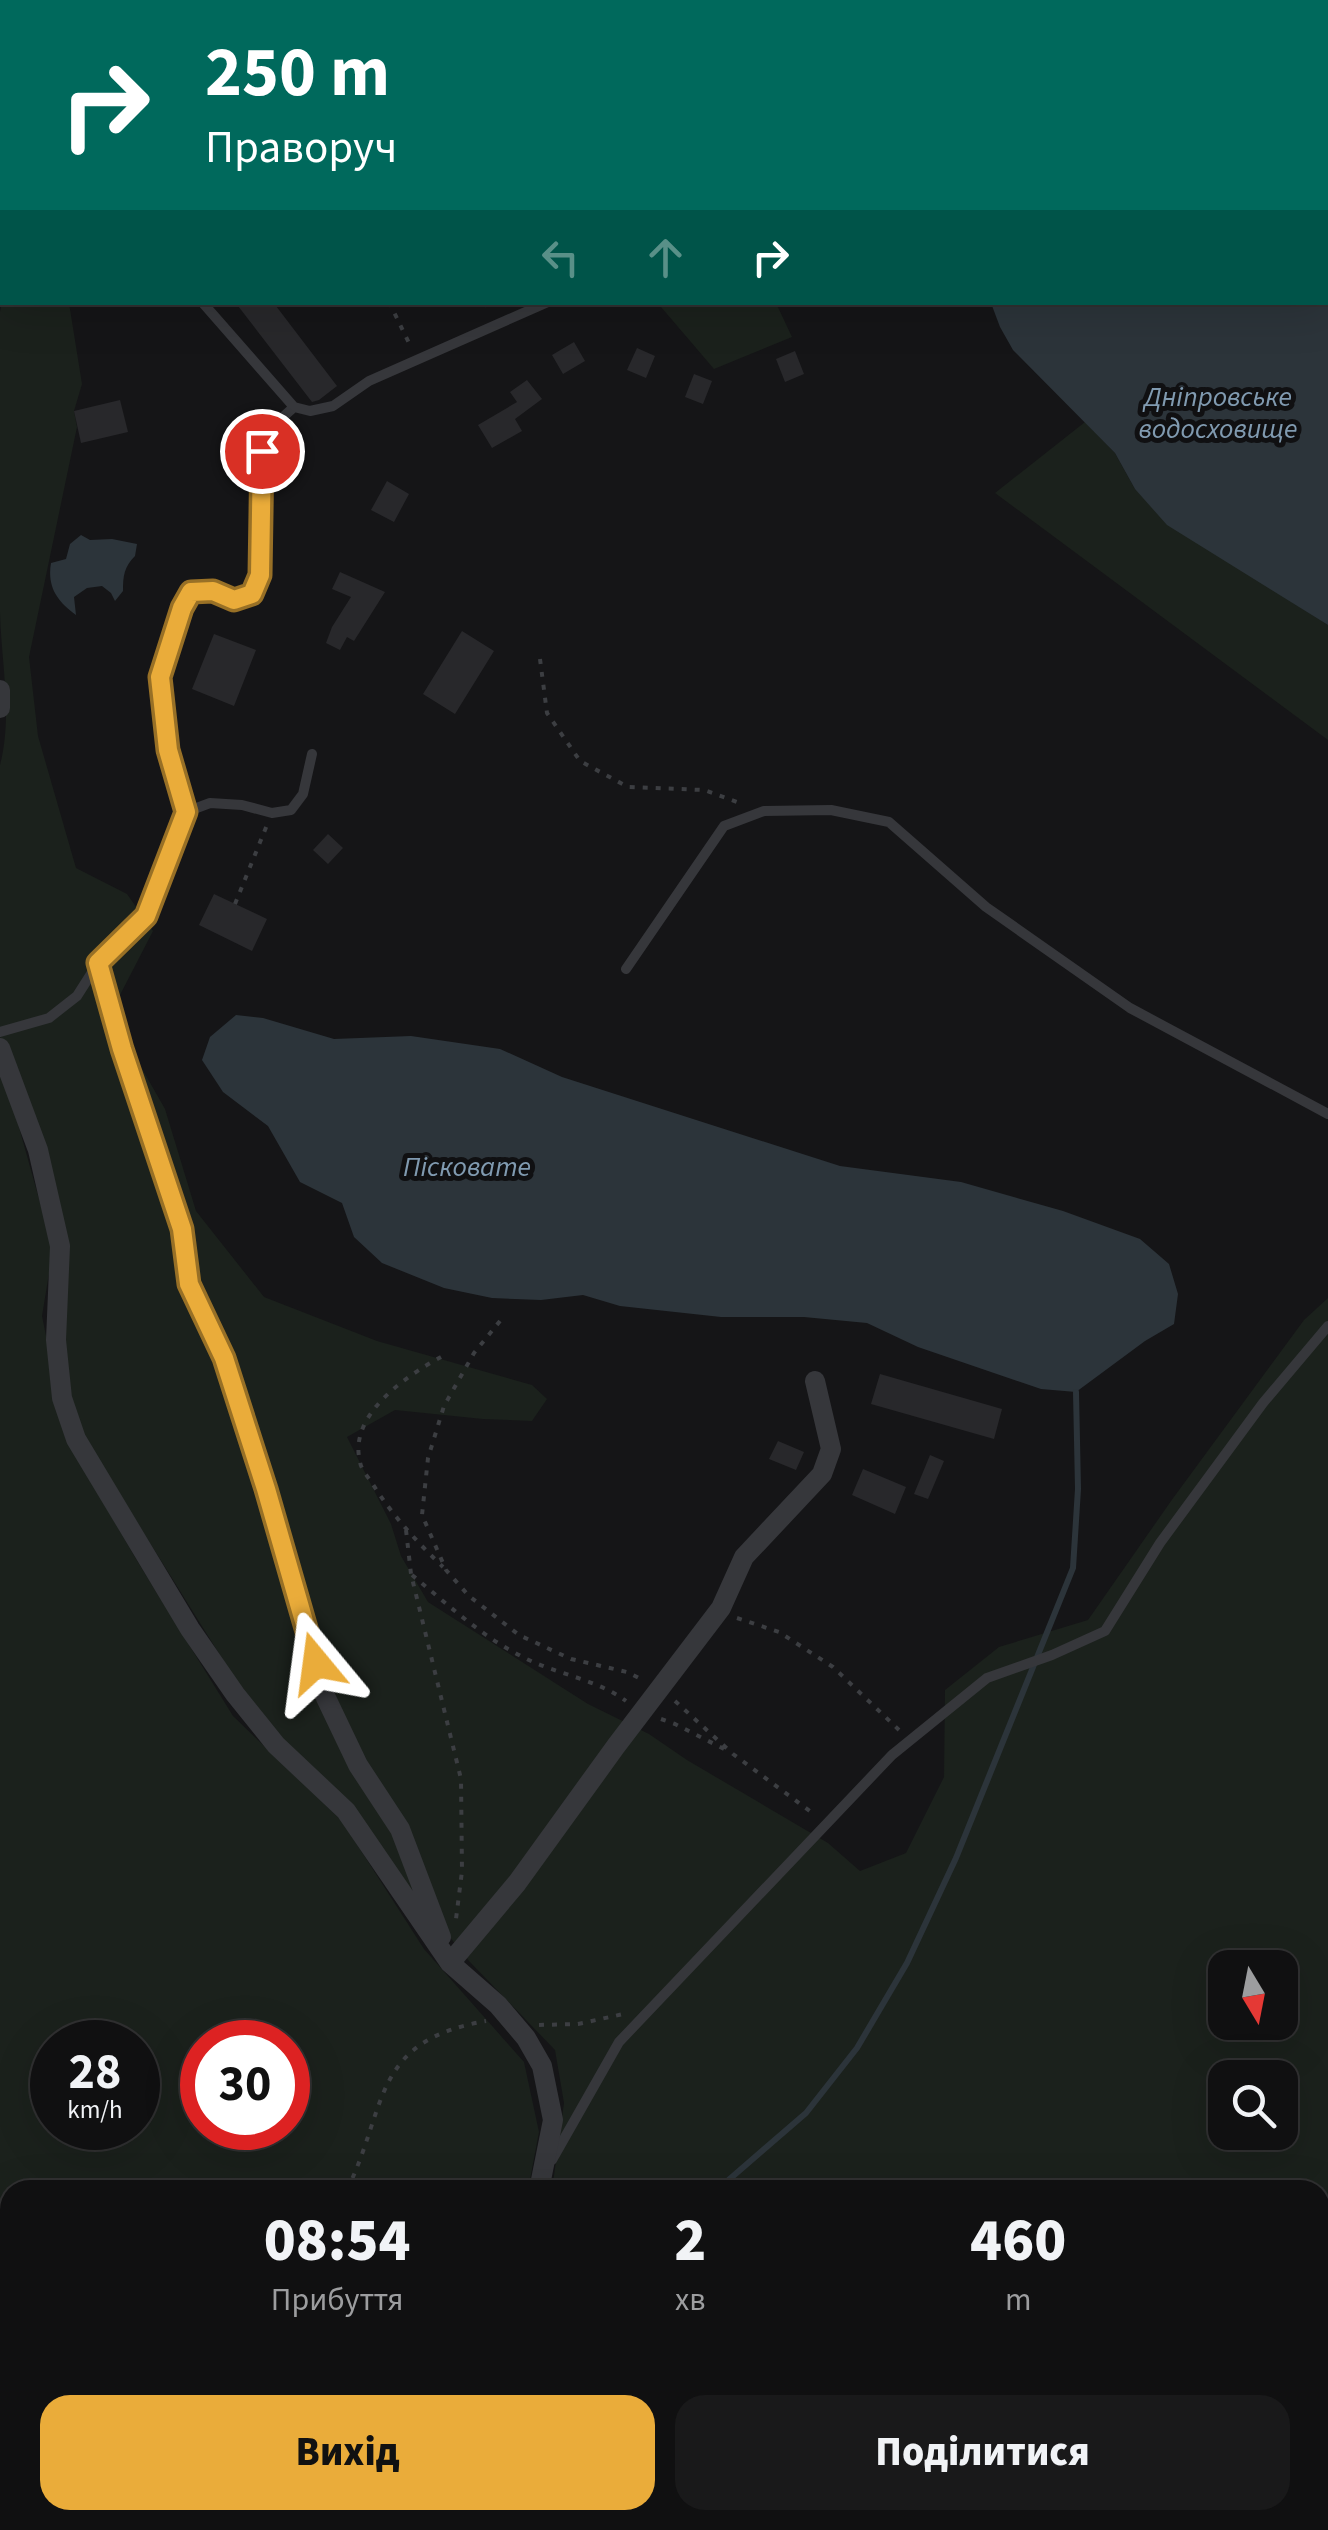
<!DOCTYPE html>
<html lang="uk">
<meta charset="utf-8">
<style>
body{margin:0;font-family:"Source Sans 3",sans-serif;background:#19191a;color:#f1f3f6;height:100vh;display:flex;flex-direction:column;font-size:38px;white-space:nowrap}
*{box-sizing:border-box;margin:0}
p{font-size:32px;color:#9c9d9f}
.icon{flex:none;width:55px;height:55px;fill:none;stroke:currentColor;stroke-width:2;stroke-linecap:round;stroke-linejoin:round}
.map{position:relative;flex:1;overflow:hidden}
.sheet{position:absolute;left:0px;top:2180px;width:1330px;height:350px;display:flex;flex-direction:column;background:#101011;border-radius:30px 30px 0 0;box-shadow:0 10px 40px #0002,0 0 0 2px #303031}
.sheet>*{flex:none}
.guide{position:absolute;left:0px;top:0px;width:1330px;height:305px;box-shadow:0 10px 40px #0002,0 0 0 2px #303031;background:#00695c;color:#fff;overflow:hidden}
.needle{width:65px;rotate:170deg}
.controls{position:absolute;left:1208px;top:1950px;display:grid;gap:20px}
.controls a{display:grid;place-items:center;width:90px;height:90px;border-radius:20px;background:#101011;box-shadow:0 10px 40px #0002,0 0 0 2px #303031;font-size:50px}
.speed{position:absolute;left:30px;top:2020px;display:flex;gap:20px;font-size:50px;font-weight:700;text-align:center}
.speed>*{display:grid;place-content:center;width:130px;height:130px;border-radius:50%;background:#101011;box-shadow:0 10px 40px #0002,0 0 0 2px #303031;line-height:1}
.speed small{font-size:25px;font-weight:400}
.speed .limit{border:15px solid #d22;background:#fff;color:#111}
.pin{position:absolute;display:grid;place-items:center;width:85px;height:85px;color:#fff;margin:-42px;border:5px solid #fff;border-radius:50%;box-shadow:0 2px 10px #0007}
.me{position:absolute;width:110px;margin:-55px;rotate:344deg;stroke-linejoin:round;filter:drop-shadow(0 0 8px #0008)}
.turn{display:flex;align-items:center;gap:35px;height:210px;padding:0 40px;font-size:45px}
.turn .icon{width:130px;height:130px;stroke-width:2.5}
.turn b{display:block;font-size:70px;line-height:85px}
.lanes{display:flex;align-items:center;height:95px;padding:0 40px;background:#0003;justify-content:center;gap:50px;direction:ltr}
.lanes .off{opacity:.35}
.eta{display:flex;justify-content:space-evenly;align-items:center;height:170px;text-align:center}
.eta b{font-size:60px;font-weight:800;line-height:70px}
.primary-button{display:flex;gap:20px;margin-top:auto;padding:20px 40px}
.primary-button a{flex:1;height:115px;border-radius:30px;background:#eaac3a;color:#111;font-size:40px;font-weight:800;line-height:115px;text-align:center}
.primary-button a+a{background:#19191a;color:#f1f3f6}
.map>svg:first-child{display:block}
.green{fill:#1b211c;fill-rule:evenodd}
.water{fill:#2c343a}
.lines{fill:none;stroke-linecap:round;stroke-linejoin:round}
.stream{stroke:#2c343a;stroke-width:6}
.building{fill:#28282b}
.path{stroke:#3c3e42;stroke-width:4;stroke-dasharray:5 8;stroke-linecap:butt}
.lane{stroke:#36373b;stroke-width:10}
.street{stroke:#36373b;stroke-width:20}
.route-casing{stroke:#987026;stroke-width:25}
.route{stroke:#eaac3a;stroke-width:18}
.labels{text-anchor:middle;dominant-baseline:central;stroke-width:10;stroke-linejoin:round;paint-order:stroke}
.water-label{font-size:28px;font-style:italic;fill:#809ab0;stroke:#101012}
</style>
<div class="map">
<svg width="1328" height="2530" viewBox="0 0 1328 2530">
<rect width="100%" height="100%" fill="#151517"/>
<!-- green -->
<path class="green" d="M0,0H71L70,2H2V215L0,230Z
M2,302L69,303L82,384L74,411L77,427L29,657L38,736L76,868L127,894L153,931L120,995L129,1046L165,1109L196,1211L264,1297L377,1341L532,1385L547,1399L532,1421L483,1419L395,1410L347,1437L391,1524L401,1556L428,1602L588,1704L649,1734L687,1760L828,1843L860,1871L906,1853L944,1777L945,1690L999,1647L1088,1620L1171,1501L1304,1320L1328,1298V2279L1320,2277V2190H552L564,2103L555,2050L469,1961L399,1874L253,1708L82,1434L67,1392L46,1149L0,1037V765C13,715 1,662 0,612C0,512 0,412 0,312ZM1225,1968H1280V2022H1225ZM1225,2078H1280V2132H1225Z
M670,303H776L792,337L714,369L661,307Z
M1085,422L1115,453L1135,489L1218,555L1328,625V740L995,493Z
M0,1075L15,1113L53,1249L42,1316L67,1440L136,1559L233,1716L342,1821L424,1949L524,2062L539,2132L528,2190H10V2520H820L831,2530H0ZM52,2042H138V2128H52ZM202,2042H288V2128H202Z
M1320,2374L1328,2376V2481L1320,2483Z"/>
<!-- water -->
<path class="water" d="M826,0H1235L1237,2H828Z
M1328,117V625L1167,525L1135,489L1115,453L1013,350L1000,327L991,303L1328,302Z
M81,535L90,540L112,539L137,544L135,556C124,567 123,576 123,591L115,601L111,593L102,586L87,588L74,597L76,615C57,601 47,587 51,563L66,559L70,544Z
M236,1015L263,1018L334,1039L411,1036L500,1049L562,1077L840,1166L961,1182L1063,1211L1140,1239L1169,1264L1178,1294L1174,1324L1145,1341L1076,1392L1041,1389L918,1347L867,1323L804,1317H721L620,1306L583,1295L541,1300L492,1298L444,1288L382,1263L354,1237L342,1203L300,1182L268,1126L223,1092L202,1060L210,1037Z
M1320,2277L1328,2279V2376L1320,2374Z"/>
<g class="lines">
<!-- stream -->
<path class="stream" d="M717,2190L806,2113L857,2048L907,1963L956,1858L1073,1568L1078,1489L1076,1392"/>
</g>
<!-- building -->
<path class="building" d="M235,302H273L337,386L319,400L312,402Z
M574,342L585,361L563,374L552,355Z
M637,348L655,356L646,378L627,370Z
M795,351L804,374L785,382L776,359Z
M694,374L712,381L703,404L685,397Z
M527,380L542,399L515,419L522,431L492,448L478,425L517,402L510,392Z
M120,400L128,432L81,443L74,411Z
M387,481L409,494L394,522L371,510Z
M340,572L385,592L354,641L347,637L340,650L326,643L332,627L351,597L332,589Z
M462,631L494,651L455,714L423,694Z
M214,634L256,650L234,706L192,689Z
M328,834L343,848L328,864L313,850Z
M214,894L267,919L252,951L199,925Z
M880,1374L1002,1409L994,1439L871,1404Z
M778,1441L804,1452L796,1470L769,1459Z
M930,1455L944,1461L928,1499L914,1494Z
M863,1469L906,1487L895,1514L852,1495Z"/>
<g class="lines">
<!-- path -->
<path class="path" d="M389,302L411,347
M485,302L490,312
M540,659L547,713L580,761L628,787L704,790L740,803
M235,904L267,825
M500,1321L474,1353L444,1406L428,1458L422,1515L446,1570L469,1596L519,1635L571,1659L627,1672L643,1680
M441,1357C406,1376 348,1415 360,1462C361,1469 368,1477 372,1483C392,1515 416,1541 443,1567
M406,1530L411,1574L461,1779L462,1871L456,1919
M412,1575C446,1603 480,1635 519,1655C553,1674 595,1678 626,1701
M737,1618L779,1632L833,1667L899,1730
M675,1701L733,1754L815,1815
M661,1719L675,1724L724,1749
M539,2025L578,2024L628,2013
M347,2190C388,2106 371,2041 486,2021
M0,2345L10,2344"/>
<!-- lane -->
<path class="lane" d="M297,0L298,2
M579,0L583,2
M769,0L770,2
M202,302L294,407L310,411L333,406L369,381L548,302
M186,812L210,803L242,805L272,813L291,810L303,794L312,754
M626,969L724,826L764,811L831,810L889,822L986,907L1130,1008L1328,1114
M0,1032L49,1018L77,996L98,963L146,916L186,812L167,750L160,677L182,608L191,592L213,591L234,600L252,594L260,575L262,451L271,428L294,407
M552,2160L619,2042L892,1755L987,1678L1052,1655L1105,1631L1160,1543L1263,1403L1328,1326"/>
<!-- street -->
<path class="street" d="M81,2L82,0
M0,281L2,269
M0,690V708
M98,963L122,1049L182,1229L189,1284L224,1359L266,1489L326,1698L358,1765L400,1829L441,1937
M0,1048L38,1150L60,1246L56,1340L62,1398L76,1439L190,1629L235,1694L276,1745L346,1811L450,1963L498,2005L526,2038L542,2066L553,2120L539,2190
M450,1963L517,1883L616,1746L721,1608L744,1557L822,1474L831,1449L815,1381
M839,2520L850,2530"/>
</g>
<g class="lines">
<!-- route casing -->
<g class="route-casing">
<path id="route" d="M262,451L260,575L252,594L234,600L213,591L191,592L182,608L160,677L168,750L186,812L146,916L98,963L122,1049L182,1229L189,1284L224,1358L266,1489L316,1663"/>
</g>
<!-- route -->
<use href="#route" class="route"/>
</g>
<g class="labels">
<!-- water labels -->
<g class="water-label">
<text x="1218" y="397">Дніпровське<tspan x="1218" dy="32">водосховище</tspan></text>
<text x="467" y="1167">Пісковате</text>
</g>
</g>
</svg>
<div class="controls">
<a><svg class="needle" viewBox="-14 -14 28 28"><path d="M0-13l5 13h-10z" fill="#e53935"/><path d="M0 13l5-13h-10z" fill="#9c9d9f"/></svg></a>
<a><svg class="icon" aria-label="search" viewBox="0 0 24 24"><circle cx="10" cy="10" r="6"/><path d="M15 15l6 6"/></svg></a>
</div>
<div class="speed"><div>28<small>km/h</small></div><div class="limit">30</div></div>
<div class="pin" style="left:262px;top:451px;background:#d93025"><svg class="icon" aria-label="arrive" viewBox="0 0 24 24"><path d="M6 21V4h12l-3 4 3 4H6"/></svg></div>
<svg class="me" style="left:316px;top:1663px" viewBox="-20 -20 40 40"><path d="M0-17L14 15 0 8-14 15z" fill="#eaac3a" stroke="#fff" stroke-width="4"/></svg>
<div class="guide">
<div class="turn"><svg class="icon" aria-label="right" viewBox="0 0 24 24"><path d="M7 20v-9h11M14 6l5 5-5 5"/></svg><div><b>250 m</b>Праворуч</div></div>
<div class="lanes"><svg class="icon off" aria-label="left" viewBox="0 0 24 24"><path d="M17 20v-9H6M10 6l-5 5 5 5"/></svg><svg class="icon off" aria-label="ahead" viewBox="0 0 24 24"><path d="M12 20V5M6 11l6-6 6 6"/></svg><svg class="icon" aria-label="right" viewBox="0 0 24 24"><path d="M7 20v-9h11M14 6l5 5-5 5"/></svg></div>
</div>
<section class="sheet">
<div class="eta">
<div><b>08:54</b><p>Прибуття</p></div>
<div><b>2</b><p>хв</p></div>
<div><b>460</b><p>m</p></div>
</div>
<div class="primary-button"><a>Вихід</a><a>Поділитися</a></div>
</section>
</div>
